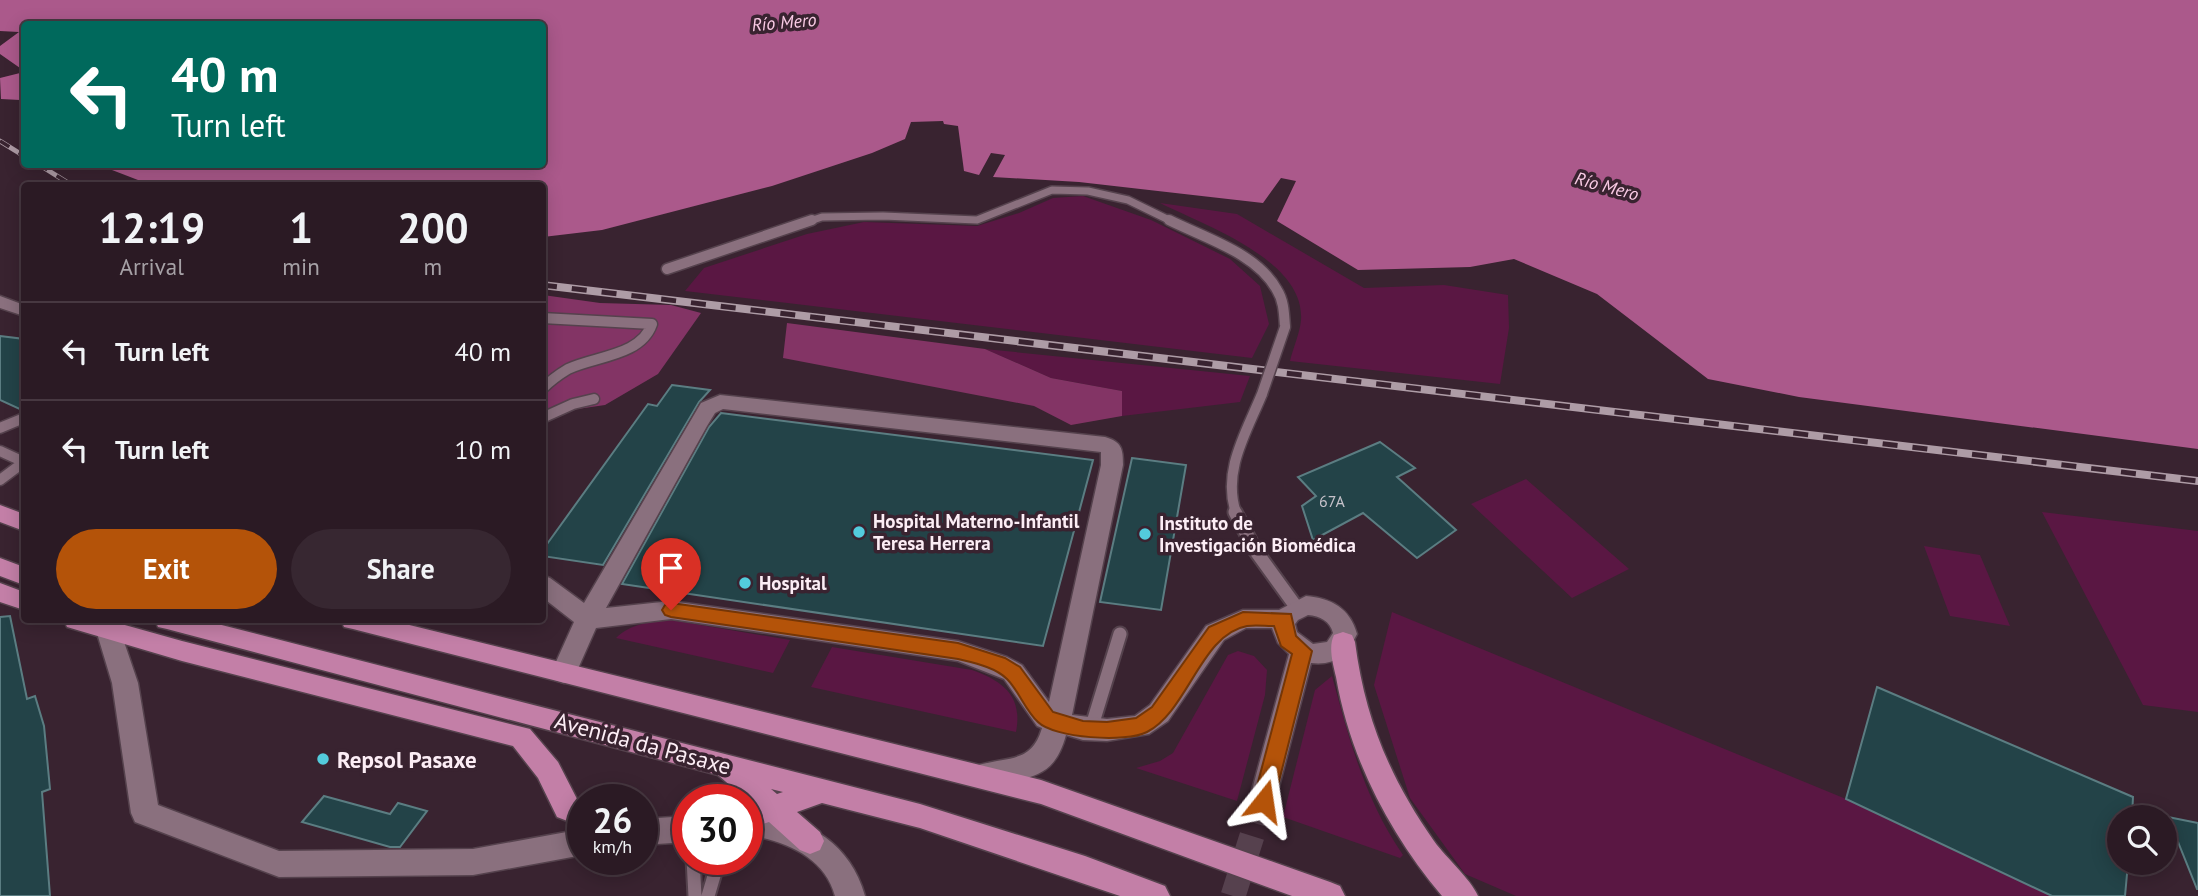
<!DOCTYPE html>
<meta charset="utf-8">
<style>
body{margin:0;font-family:"PT Sans",sans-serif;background:#372731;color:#f1f3f6;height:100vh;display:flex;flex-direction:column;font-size:26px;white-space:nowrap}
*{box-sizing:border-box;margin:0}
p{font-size:23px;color:#a6a1a6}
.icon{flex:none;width:38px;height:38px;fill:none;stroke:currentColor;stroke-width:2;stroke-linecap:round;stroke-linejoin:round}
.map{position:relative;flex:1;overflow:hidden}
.panel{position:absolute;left:21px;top:182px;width:525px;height:441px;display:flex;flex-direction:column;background:#2b1a24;border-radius:7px;box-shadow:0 4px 18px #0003,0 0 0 2px #473841}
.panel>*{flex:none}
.banner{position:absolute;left:21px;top:21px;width:525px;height:147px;border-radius:7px;box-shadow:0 4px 18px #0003,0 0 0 2px #473841;background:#00695c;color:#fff;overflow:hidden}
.tools{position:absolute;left:2107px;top:805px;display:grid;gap:14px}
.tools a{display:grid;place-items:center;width:70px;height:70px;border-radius:50%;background:#2b1a24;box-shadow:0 4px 18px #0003,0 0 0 2px #473841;font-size:35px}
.speed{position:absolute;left:567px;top:784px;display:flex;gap:14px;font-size:35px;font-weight:700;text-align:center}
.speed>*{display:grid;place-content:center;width:91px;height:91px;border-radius:50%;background:#2b1a24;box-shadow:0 4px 18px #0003,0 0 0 2px #473841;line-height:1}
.speed small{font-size:18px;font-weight:400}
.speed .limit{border:10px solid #d22;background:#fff;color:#111}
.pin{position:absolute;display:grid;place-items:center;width:60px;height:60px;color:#fff;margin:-72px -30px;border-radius:50% 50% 50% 0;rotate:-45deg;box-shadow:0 0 7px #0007}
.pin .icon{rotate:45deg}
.me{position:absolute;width:77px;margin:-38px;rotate:15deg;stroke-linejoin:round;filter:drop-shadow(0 0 5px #0008)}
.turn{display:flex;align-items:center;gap:24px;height:147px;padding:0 35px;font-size:32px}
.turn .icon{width:91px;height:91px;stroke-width:2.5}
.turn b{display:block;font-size:49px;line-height:60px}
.eta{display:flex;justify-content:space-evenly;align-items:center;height:119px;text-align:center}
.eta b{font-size:42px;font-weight:700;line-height:49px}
.button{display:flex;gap:14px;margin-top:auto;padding:14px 35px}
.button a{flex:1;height:80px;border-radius:42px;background:#b45309;color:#fff;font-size:28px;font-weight:700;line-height:80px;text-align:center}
.button a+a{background:#372731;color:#f1f3f6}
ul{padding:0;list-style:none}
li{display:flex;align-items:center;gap:21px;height:98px;padding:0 35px;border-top:2px solid #473841}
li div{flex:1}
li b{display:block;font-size:26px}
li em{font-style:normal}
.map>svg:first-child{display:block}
.green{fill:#5a1743}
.forest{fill:#833465}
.water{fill:#ab598b}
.building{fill:#234348;stroke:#5b7d82;stroke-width:2}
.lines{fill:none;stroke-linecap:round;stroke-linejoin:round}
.street-tunnel{stroke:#56414e;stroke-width:25;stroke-dasharray:25 13;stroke-linecap:butt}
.lane-far2-casing{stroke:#55424d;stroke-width:10}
.lane-far1-casing{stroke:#55424d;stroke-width:13}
.lane-casing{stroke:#55424d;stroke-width:17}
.street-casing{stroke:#55424d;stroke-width:3}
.primary-casing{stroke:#55424d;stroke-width:3}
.lane-far2{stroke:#8a707e;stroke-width:7}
.lane-far1{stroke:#8a707e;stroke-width:10}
.lane{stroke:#8a707e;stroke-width:13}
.street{fill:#8a707e;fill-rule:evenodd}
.primary{fill:#c37fa7;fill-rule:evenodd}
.rail-far1-casing{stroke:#ae9ca6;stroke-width:5}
.rail-casing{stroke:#ae9ca6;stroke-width:8}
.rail-far1{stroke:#392330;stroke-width:3.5;stroke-dasharray:11;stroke-linecap:butt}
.rail{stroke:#392330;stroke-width:5;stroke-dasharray:15;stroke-linecap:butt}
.lane-bridge-casing{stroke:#55424d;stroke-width:13;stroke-linecap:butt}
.lane-bridge{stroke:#8a707e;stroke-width:10}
.route{fill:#b45309;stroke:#753606;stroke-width:2}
.poi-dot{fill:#53cbdc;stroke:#392330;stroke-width:2.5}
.labels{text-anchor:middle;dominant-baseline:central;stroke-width:7;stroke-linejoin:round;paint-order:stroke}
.number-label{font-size:16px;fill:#c6c2ca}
.far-water-label{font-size:18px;font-style:italic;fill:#facbe5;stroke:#392330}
.poi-label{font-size:19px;font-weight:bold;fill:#fcedf5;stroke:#392330;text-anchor:start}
.near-street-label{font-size:23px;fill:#fcedf5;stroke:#392330}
.near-poi-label{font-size:23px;font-weight:bold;fill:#fcedf5;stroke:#392330;text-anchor:start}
</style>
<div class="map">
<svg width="2198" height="896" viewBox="0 0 2198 896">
<rect width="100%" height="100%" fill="#392330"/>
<!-- green -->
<path class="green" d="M1083,196L1151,220L1230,259L1260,286L1269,324L1252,358L685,291L704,268L807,234L864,222L977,226L1019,213L1053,198Z
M1160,203L1237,214L1364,288L1444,285L1508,295L1509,328L1500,384L1290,361C1293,348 1300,333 1301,320C1305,260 1204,225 1160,203Z
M985,349L1250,376L1240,402L1122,416V391L1051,378Z
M1526,479L1629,569L1572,598L1471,504Z
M2042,512L2198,531V712L2143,705Z
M1924,546L1980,555L2010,626L1950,616Z
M1392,612L1846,799L2052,896H1516L1465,874L1410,798L1374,685Z
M671,620L790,640L773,673L616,638C630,624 651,621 671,620Z
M832,647L972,670C1003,681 1023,696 1016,732L811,687Z
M1238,651L1254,656L1267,670L1265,695L1237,801L1136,768L1160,761L1173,753L1228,655Z
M1332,676C1349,739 1365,800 1403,855L1400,858L1283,817L1315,690Z"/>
<!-- forest -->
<path class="forest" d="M543,295L600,303L671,305L701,313L658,374L605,405L543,414Z
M787,323L985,349L1051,378L1122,391V416L1071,425L1034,406L783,358Z"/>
<!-- water -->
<path class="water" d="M0,0H2198V449L1799,397L1708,379L1597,294L1514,259L1470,267L1358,270L1277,221L1296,181L1281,178L1263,203L1079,182L993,177L1005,155L991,153L979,175L964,171L958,126L944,124L943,121L911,122L905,139L872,153L772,186L602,230L543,237L542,186L151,185L99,165L542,164V24H24V68H20L0,54V46L19,32L0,31Z
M24,72V105L20,100L1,99L0,78Z"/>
<!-- building -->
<path class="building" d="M0,336L24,339V411L0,400Z
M672,385L710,390L699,402L603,565L542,556V551L648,404L657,406Z
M721,413L1093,460L1043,646L622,584L709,427Z
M1380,442L1415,468L1397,477L1456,530L1417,558L1363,513L1313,540L1302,506L1316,496L1298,477Z
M1132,458L1186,465L1161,610L1100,602Z
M10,616L27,699L35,696L44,726L50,789L42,792L50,896H0V617Z
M1877,687L2133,797L2132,817H2119V863H2128L2125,896H2052L1846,799Z
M324,796L390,814L398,803L427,811L400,847H390L302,822Z
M2168,817L2198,823V889H2197Z"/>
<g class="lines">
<!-- street-tunnel -->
<path class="street-tunnel" d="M1233,896L1263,801"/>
<!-- lane-far2 casing -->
<g class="lane-far2-casing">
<path id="lane-far2" d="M807,222L822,217L883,216L977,220L1052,190L1088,191L1128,200L1173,222"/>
</g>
<!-- lane-far1 casing -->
<g class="lane-far1-casing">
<path id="lane-far1" d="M1169,220C1205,238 1257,253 1277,290C1284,301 1284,314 1285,327
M667,269L812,220
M542,318L652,324C641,356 595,356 568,369C558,375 550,381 542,389
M542,418L573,404L594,399
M0,428L24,418
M0,451L24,462L0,480
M1236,513C1222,471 1246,433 1262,394"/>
</g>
<!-- lane casing -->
<g class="lane-casing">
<path id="lane" d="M1235,512L1255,550L1297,608
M1091,729L1120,634
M693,859L695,896
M708,896L719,859"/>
</g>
<!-- street casing -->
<g class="street-casing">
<path id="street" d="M0,296L24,305V316L0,308Z
M720,395L1105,437C1122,442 1123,449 1123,465L1072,715L1107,719L1135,716L1150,705L1206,626L1243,610H1279L1306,596C1331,598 1350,608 1357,634C1347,654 1336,666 1311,663L1273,810L1263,813L1253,810L1249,801L1289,654L1278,643L1272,628H1246L1224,640L1168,721L1149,734L1107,741L1083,740L1066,735C1056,771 1040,776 1006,783C994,785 985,788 973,783L970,775L973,767C1005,755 1031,766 1042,728L1037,726L1004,679L958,661L671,619L596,628L573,680L564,683L555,680L551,673L574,622L542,597V575L550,578L584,603L701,403ZM723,409L1101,452V465L1049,702L1022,665L1007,657L958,641L671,601L606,608L707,426L715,413ZM1308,615C1320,616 1330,621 1333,633L1327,642L1313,644L1297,632L1295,624L1298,620Z
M108,620L117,623L120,630L138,683L158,805L279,851L473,849L583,829V855L473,875L279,877L135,822L131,813L112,683L96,630L99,623Z
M747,809C802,817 849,839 865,896H835C825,857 784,840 747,835Z
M688,816V842L642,845V819Z"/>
</g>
<!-- primary casing -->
<g class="primary-casing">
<path id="primary" d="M0,505L24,514V531L0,522Z
M0,558L24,567V585L0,576Z
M0,583L24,592V610L0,602Z
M64,620H107L182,641L530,729L558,762L577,799L583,802V827L557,817L538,778L513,746L182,661L67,627Z
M155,620H202L920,804L1085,856L1165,886L1170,896H1120L920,828L822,803L797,812L820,832L824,841L820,850L810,854L800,850L769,822L747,829V800L718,775L167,629L158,627ZM771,789L783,792L777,794Z
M341,620H389L1041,780L1330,882L1340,886L1345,896H1292L1041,804L353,629L344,627Z
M1343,632L1352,635L1355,642C1365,719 1390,778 1434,841C1447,859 1470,878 1478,896H1442C1389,833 1350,758 1336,677C1333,664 1328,647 1334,635Z"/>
</g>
<!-- lane-far2 -->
<use href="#lane-far2" class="lane-far2"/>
<!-- lane-far1 -->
<use href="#lane-far1" class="lane-far1"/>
<!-- lane -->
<use href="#lane" class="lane"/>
<!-- street -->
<use href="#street" class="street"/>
<!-- primary -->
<use href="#primary" class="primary"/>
<!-- rail-far1 casing -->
<g class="rail-far1-casing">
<path id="rail-far1" d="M0,141L24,156
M38,164L73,186"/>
</g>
<!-- rail casing -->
<g class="rail-casing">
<path id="rail" d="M542,285L2198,481"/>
</g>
<!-- rail-far1 -->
<use href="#rail-far1" class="rail-far1"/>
<!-- rail -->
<use href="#rail" class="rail"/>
<!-- lane-bridge casing -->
<g class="lane-bridge-casing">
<path id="lane-bridge" d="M1262,394L1285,327"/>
</g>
<!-- lane-bridge -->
<use href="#lane-bridge" class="lane-bridge"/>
</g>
<!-- route -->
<path class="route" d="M671,603L958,643L1005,658L1020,667L1053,712L1083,721L1107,722L1136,718L1152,707L1209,627L1243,612L1291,614L1296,636L1312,651L1274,801L1271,808L1264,810L1256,808L1253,801L1292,654L1281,646L1274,626C1265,626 1255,625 1247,626C1201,634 1188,711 1147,732C1126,743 1054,738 1038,722C1025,710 1019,691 1007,679C995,667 974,663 958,659L671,617L665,615L662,610L665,605Z"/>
<!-- markers -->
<g class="poi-dot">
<circle cx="859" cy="532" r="7"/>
<circle cx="1145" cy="534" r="7"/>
<circle cx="745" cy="583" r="7"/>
<circle cx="323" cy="759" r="7"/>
</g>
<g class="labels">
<!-- number labels -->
<g class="number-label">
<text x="1332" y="501">67A</text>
</g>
<!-- far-water labels -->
<g class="far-water-label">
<text transform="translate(784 22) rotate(-5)">Río Mero</text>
<text transform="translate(1607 186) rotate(15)">Río Mero</text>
</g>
<!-- poi labels -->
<g class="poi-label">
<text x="873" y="521">Hospital Materno-Infantil<tspan x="873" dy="22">Teresa Herrera</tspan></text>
<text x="1159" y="523">Instituto de<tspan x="1159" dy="22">Investigación Biomédica</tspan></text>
<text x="759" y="583">Hospital</text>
</g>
<!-- near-street labels -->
<g class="near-street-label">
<text transform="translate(643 743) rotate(15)">Avenida da Pasaxe</text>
</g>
<!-- near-poi labels -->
<g class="near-poi-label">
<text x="337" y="759">Repsol Pasaxe</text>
</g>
</g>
</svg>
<div class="tools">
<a><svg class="icon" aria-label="search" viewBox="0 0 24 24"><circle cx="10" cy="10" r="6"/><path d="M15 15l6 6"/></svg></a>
</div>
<div class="speed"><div>26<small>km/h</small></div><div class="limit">30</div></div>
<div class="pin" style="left:671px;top:610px;background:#d93025"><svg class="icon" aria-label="arrive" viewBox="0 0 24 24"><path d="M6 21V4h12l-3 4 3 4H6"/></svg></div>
<svg class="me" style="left:1264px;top:801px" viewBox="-20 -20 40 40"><path d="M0-17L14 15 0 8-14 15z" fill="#b45309" stroke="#fff" stroke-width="4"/></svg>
<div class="banner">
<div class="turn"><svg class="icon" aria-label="left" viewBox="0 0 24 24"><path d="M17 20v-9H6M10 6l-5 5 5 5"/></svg><div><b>40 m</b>Turn left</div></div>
</div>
<section class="panel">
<div class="eta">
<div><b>12:19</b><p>Arrival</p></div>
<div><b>1</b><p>min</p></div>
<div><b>200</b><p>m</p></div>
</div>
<ul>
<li><svg class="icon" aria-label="left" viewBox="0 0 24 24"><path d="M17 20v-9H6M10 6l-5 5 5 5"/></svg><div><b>Turn left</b></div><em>40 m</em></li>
<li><svg class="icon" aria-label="left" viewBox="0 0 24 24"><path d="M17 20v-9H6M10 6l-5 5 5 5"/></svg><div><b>Turn left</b></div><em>10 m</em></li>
</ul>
<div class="button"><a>Exit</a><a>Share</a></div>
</section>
</div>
